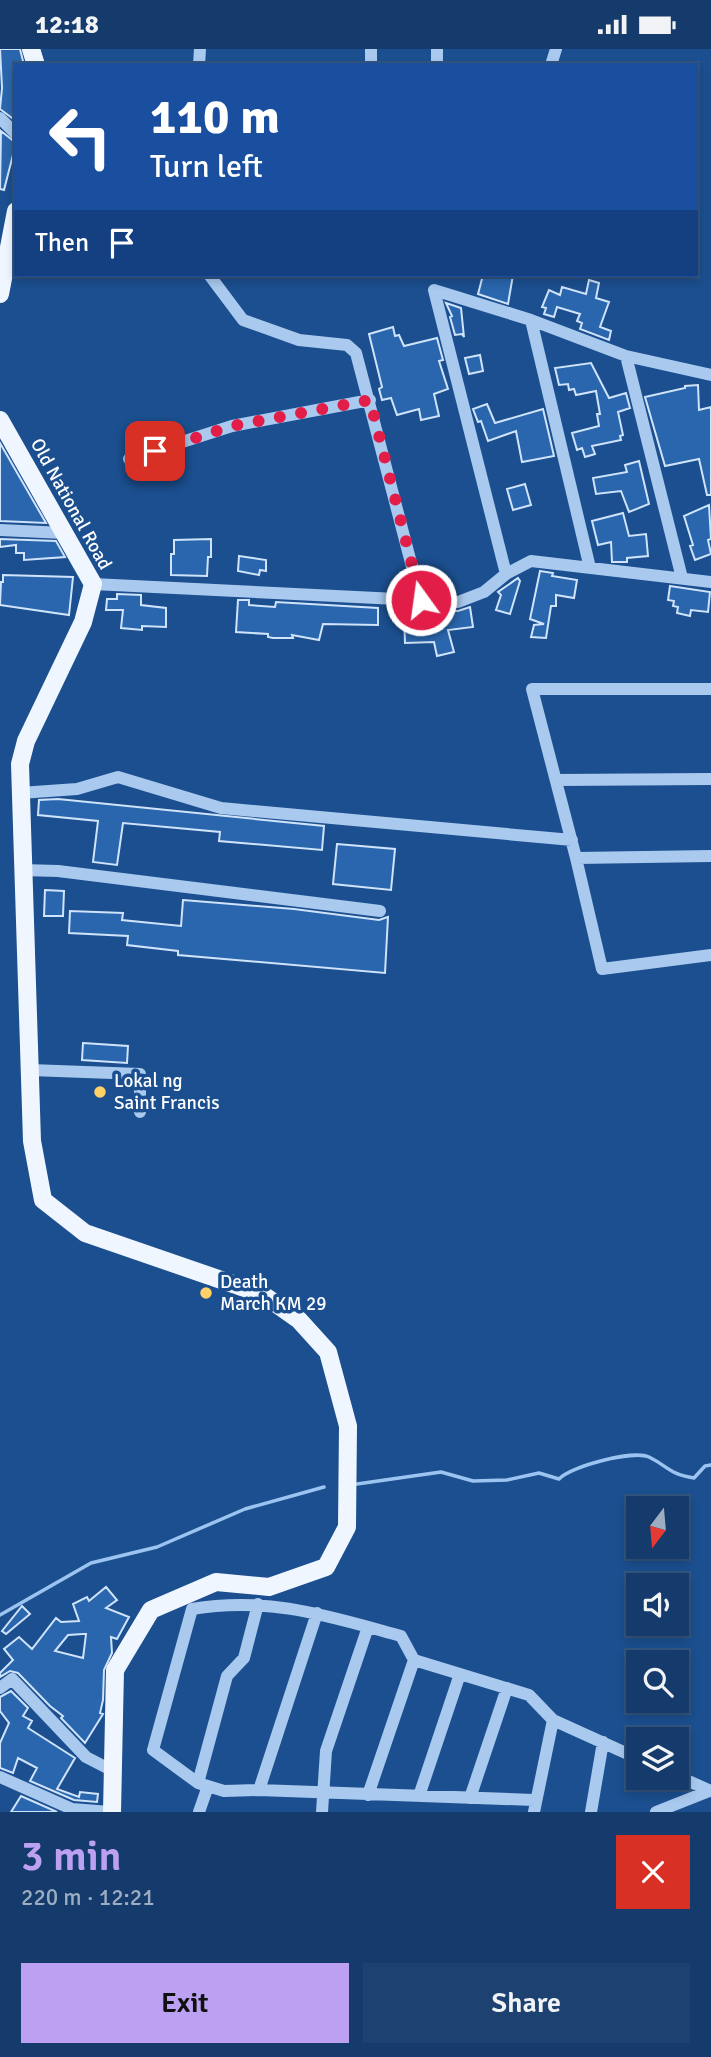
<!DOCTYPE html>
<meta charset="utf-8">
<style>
body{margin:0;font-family:Signika,sans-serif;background:#1d4271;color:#f1f3f6;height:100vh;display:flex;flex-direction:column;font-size:26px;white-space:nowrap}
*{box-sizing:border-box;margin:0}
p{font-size:23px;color:#9dadc1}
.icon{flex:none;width:38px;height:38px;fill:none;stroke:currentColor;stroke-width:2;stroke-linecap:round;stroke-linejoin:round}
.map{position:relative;height:1763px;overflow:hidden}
.sheet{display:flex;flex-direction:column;background:#143b6b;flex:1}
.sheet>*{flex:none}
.guide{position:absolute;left:14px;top:14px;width:684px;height:214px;border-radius:0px;box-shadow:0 4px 10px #0003,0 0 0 2px #33557e;background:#1a4fa0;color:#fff;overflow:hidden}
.needle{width:46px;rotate:196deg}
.controls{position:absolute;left:626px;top:1447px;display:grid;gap:14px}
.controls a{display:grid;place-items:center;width:63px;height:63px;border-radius:0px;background:#143b6b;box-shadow:0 4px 10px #0003,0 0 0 2px #33557e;font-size:35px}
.pin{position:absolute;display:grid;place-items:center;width:60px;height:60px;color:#fff;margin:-30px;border-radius:14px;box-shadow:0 4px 10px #0006}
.me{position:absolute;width:77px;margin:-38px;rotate:346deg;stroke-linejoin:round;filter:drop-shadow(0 0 5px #0008)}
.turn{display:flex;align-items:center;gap:24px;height:147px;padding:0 21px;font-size:32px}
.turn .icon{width:91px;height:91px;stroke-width:2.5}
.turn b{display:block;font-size:49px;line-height:60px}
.then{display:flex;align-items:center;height:66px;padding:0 21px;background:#0003;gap:14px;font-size:26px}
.round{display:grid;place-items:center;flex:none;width:74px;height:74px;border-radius:0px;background:#1d4271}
.head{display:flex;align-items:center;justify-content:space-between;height:119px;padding:0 21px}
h1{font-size:42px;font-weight:600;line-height:52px;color:#bca0f2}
.button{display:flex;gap:14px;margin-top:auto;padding:14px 21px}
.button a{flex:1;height:80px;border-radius:0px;background:#bca0f2;color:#111;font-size:28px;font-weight:600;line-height:80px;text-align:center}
.button a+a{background:#1d4271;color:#f1f3f6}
.status{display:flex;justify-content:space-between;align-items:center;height:49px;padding:0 35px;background:#143b6b;direction:ltr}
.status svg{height:19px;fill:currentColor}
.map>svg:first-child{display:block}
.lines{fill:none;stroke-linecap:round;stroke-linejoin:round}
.stream{stroke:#9cc4f0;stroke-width:3.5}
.building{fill:#2a66ad;stroke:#cfe3fa;stroke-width:2;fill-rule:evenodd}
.minor{stroke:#a9c9ee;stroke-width:12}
.major{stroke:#f0f6ff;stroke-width:18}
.route{stroke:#e11d48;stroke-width:12;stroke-dasharray:0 21.6}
.poi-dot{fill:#ffd166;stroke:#1b4f8f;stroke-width:2.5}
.labels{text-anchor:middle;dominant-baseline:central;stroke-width:7;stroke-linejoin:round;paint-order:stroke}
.street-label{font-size:19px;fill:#fff;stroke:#1b4f8f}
.poi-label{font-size:19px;fill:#fff;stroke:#1b4f8f;text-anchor:start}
</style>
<div class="status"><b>12:18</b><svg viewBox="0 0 49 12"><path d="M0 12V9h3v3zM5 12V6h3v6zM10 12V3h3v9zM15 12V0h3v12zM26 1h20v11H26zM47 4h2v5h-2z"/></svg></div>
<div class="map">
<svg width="711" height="1763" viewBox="0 0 711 1763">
<rect width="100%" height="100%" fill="#1b4f8f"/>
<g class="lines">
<!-- stream -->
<path class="stream" d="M357,1435L441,1423L473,1432L507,1431L539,1424L559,1430C571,1417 633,1401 649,1408C669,1418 669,1425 694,1429L705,1417L711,1416
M0,1566L91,1514L157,1498L245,1460L324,1438"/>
</g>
<!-- building -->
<path class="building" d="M0,0H20L24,16H16V72L0,60L2,39Z
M1,82L16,94L4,141L0,140Z
M483,226H513L508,255L478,245Z
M589,231L599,234L596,249L609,253L600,278L611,282L609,291L580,280L582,274L577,272L580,265L557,258L554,268L544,265L546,259L542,258L549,241L560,246L562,238L586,245Z
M446,254L461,259L464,288L462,285L455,286L450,268L452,267Z
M393,278L395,287L399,286L404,297L437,289L443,311L439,312L448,340L434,345L439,367L421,371L419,360L397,366L391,349L382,351L379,340L382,338L369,285Z
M480,306L483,322L469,325L465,309Z
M591,314L609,349L626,344L630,359L618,363L623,386L620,387L621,391L592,397L595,405L585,408L582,399L577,401L572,384L599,377L597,365H600L596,342L576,346L574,340L569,341L568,335L559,336L555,319Z
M698,336L699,361L711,358V446H707L699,410L665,417L645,348L685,339V337Z
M487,355L495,374L543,360L554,407L522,413L516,382L488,392L481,372L478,373L473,360Z
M0,394L46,474L0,472Z
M639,412L649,455L629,463L621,442L596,445L593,429L627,423L625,416Z
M525,435L531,456L513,461L507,440Z
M709,456L711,490L708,491L711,505L695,511L690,497L693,496L684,467Z
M623,464L629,487L646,485L648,507L627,509V513H612L611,493L598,496L592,472Z
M0,490L56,492L65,508L24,511V504H16V496L0,498Z
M211,490V508H208L207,527L171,526V505H174V491Z
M239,507L266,511V522L260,521L259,526L238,522Z
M540,522L553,524L552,527L577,531L574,549L556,546V557H551L546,589L531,588L534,576L544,575L530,570Z
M3,526L73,528L69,566L0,556L1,533H3Z
M518,529L520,532L510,565L496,561L501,546L498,543Z
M670,537L710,543L708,563L691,561L690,567L677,564L678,558L673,557L674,552L668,551Z
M117,545L141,546V556L166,559V578L142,577V581L121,579L123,561H106L107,550H117Z
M238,551H249V556L275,558L276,553L378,559V576L323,575L319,591L292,586L293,589H273L268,588V585L236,583Z
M470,558L473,578L448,581L454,603L437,607L434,593L405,594L404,566H408L407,559L458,562Z
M58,750L324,777L322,801L219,792L220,783L123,774L117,816L93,813L98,772L38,766L39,751Z
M337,795L395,800L391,841L333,835Z
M45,841L64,842L63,867H44Z
M183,851L294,860L379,871L388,868L385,924L178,906V902L127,896L128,887L69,884L70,862L123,864L122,871L181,877Z
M83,994L128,997L127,1014L82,1011Z
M106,1538L117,1551L106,1559L129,1568L117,1590L111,1588L112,1604L104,1621L103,1651L100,1664L103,1665L85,1694L61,1669L63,1667L50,1657L18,1624L10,1622L0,1628V1624L13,1611L4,1600L19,1588L32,1600L56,1569L61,1573L79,1572L73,1555L87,1548L89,1552ZM83,1585H86L83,1609L55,1602L68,1586Z
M22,1557L30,1565L6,1585L2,1582Z
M11,1642L28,1659L23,1667L32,1672L28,1679L75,1709L57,1740L79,1748L80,1743L98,1745L97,1753L74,1751L30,1732L37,1719L18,1709L13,1724L0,1719V1694L9,1674L0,1662V1648Z
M21,1747L57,1763H11Z"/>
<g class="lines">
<!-- minor -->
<path class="minor" d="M199,16L200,0
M371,16V0
M437,16V0
M551,16L556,0
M0,69L16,85
M210,227L243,271L299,291L347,296L356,304L421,552
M626,307L711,326
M129,410L232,377L370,351
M0,481L64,484
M590,519L531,271L626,307L682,529
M506,525L434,241L531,271
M93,535L458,553L484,543L506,525L531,512L711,533
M711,640H532L576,809L602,920L711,906
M556,731L711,730
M20,744L77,740L118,728L221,759L572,791
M576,809L711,807
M22,821L58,822L380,862
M30,1021L140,1025V1063
M0,1639L12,1630L86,1708L113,1722
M677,1727L711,1742
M0,1728L72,1760L110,1763
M198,1734L227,1627L244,1609L258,1555
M259,1741L317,1564
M368,1746L414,1611
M419,1747L460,1625
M470,1749L507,1639
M534,1751L259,1741L224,1742L198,1734L153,1701L192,1560C268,1547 328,1567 401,1587L414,1611L529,1646L553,1671L639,1710
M199,1763L208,1737
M322,1763L326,1702L368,1578
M534,1763L553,1671
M591,1763L603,1693
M656,1763L709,1742"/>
<!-- major -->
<path class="major" d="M31,0L36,16
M0,245L16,162
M0,371L93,535L83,573L26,692L20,715L32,1092L43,1151L85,1184L262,1245L299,1271L328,1303L348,1377L347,1478L326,1518L269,1538L216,1533L151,1561L115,1621L112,1763"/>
</g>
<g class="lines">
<!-- route -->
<path class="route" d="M155,402L232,377L370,351L421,551"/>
</g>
<!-- markers -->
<g class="poi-dot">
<circle cx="100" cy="1043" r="7"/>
<circle cx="206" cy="1244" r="7"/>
</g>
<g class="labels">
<!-- street labels -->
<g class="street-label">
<text transform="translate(71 455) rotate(61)">Old National Road</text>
</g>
<!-- poi labels -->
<g class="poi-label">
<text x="114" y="1032">Lokal ng<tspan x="114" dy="22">Saint Francis</tspan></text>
<text x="220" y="1233">Death<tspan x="220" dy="22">March KM 29</tspan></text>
</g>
</g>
</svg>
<div class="controls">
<a><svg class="needle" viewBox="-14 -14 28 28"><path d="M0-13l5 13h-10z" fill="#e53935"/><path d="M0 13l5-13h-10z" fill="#9dadc1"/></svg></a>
<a><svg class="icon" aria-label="sound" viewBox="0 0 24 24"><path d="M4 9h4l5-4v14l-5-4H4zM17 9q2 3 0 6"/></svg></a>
<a><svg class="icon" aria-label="search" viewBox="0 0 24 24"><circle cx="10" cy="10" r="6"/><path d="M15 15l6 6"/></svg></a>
<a><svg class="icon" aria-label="layers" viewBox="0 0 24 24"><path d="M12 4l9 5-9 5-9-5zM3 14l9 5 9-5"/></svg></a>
</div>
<div class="pin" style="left:155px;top:402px;background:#d93025"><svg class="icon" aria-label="arrive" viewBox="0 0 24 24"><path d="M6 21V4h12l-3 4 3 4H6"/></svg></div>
<svg class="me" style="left:421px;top:551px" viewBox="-20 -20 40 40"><circle r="17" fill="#e11d48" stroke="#fff" stroke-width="3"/><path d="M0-11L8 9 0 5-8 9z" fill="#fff"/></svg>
<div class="guide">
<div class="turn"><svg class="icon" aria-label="left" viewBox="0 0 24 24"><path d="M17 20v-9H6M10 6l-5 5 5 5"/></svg><div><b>110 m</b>Turn left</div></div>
<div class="then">Then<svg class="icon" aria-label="arrive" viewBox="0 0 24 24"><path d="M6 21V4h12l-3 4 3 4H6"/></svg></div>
</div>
</div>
<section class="sheet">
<div class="head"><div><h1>3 min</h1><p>220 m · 12:21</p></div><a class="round" style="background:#d93025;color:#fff"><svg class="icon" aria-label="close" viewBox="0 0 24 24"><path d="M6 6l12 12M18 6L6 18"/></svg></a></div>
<div class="button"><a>Exit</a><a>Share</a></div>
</section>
